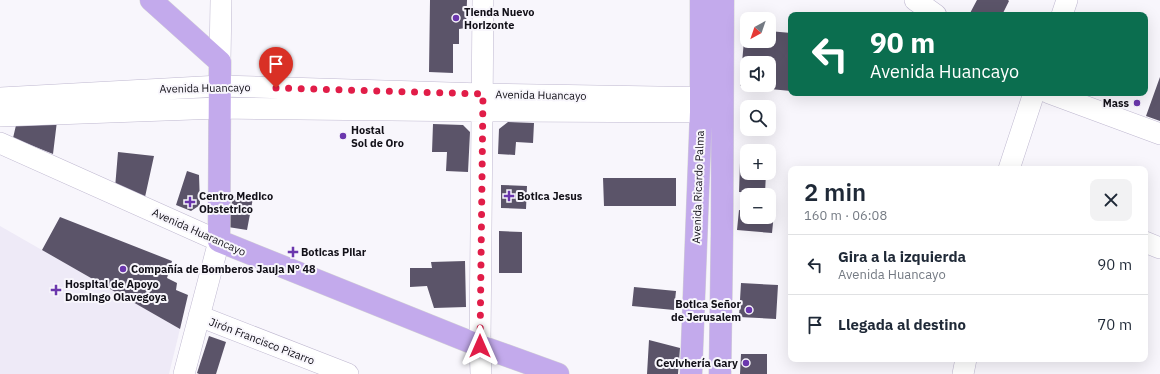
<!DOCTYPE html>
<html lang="es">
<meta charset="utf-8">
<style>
body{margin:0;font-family:"IBM Plex Sans",sans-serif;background:#f2f2f3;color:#1f2937;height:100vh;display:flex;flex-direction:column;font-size:15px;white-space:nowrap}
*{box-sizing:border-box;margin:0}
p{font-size:13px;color:#747a83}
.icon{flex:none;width:22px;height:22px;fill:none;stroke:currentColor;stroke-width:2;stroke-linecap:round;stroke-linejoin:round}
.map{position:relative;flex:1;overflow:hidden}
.sheet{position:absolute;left:788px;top:166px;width:360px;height:196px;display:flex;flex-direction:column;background:#fff;border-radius:8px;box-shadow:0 4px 16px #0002}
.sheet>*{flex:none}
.banner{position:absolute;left:788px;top:12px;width:360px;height:84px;border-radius:8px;box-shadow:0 4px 16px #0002;background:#0b6e4f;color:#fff;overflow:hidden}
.needle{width:26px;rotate:220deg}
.buttons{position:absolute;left:740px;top:12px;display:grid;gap:8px}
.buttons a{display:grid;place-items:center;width:36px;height:36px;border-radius:8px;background:#fff;box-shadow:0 4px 16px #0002;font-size:20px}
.pin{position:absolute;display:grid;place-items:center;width:34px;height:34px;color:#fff;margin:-41px -17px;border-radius:50% 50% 50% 0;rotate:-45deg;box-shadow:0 0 4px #0007}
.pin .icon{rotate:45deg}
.me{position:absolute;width:44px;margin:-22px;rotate:0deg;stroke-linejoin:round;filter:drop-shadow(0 0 3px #0008)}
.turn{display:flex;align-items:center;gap:14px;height:84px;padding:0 16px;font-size:18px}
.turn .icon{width:52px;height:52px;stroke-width:2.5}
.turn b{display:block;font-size:28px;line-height:34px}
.round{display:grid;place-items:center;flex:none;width:42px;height:42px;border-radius:8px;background:#f2f2f3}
.head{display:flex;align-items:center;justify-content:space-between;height:68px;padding:0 16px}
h1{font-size:24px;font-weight:600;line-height:30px}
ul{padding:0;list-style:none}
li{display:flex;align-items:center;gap:12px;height:60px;padding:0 16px;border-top:1px solid #e0e1e3}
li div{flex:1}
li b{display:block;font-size:15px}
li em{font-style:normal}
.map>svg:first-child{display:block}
.built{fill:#eeeaf7}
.building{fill:#5b5469;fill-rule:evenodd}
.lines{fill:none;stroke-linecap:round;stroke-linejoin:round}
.minor-casing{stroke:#bfb8d0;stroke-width:22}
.major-casing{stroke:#d4d4d5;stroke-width:23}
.minor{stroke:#fff;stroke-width:21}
.major{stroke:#c3aaec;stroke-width:22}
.route{stroke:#e11d48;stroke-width:7;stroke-dasharray:0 12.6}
.poi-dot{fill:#6b37ad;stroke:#f8f6fc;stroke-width:1.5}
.labels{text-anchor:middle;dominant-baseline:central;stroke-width:4;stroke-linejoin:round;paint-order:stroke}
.poi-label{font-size:11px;font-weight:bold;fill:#121018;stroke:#f8f6fc;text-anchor:start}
.street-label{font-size:11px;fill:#121018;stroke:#f8f6fc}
</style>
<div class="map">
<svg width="1160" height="374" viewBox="0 0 1160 374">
<rect width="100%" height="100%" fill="#f8f6fc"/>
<!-- built -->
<path class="built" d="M0,226L180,329L169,374H0Z"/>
<!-- building -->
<path class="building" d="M430,0H467L466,28L459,29V44H453V73L429,72Z
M977,0H1008L1009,1L1002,15H969Z
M745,29H747V41H769V31L791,33V91L740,86ZM747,63H769V85H747Z
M1160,77V121L1146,116Z
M17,121H57L53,154L13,138Z
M508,122L534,123L533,143L516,142L515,155L498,154L499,129Z
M433,124L463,125L470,132L468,172L446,171L447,152H432Z
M118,152L154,156L145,197L115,188Z
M740,163H747V173H766L765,193L739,192Z
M187,171L199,175L200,205L191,211L176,205Z
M603,178H676V206H604Z
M501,185L527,186L526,209L501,208Z
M233,195L253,198L247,230L228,227Z
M739,210L747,211V217H769V212L774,213L772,233L737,230Z
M60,217L172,261L167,278L177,283L176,290L188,295L180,329L42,250Z
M499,231L522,232V273H499Z
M465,261L466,307L434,308L427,286L410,287V268H432L431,262Z
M741,283L778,285L776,319L739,317Z
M634,287L676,291L674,310L632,306Z
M209,336L226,342L216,374H199L197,373Z
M649,340L680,348L678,374H647Z
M741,354H767V374H740Z"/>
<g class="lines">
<!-- minor casing -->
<g class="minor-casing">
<path id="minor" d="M915,0L936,15
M1062,15L1067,0
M220,62L221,0
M1049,93L1160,134
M0,98L220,86L483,94L718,98
M0,116L220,108L482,111L719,112
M0,143L219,241L184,374
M1009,169L1034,93
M1145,242L1160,248
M199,316L348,374
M481,374L480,346L483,0
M963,374L966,359"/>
</g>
<!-- major casing -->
<g class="major-casing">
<path id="major" d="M151,0L220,62L219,241L480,346L558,374
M691,374L701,112V0
M720,374L722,234L723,0"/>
</g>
<!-- minor -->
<use href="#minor" class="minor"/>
<!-- major -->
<use href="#major" class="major"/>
</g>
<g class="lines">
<!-- route -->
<path class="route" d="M276,88L483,94L480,346"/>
</g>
<!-- markers -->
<g class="poi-dot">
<circle cx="456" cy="18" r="4"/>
<circle cx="1137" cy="103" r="4"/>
<circle cx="343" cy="136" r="4"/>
<path d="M507 190h4v4h4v4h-4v4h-4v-4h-4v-4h4z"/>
<path d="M188 196h4v4h4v4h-4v4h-4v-4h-4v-4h4z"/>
<path d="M291 246h4v4h4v4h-4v4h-4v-4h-4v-4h4z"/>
<circle cx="123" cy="269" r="4"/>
<path d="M54 284h4v4h4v4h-4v4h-4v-4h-4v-4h4z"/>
<circle cx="749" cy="310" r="4"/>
<circle cx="746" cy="363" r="4"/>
</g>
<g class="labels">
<!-- poi labels -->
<g class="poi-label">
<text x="464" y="12">Tienda Nuevo<tspan x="464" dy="13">Horizonte</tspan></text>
<text x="1129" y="103" text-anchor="end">Mass</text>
<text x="351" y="130">Hostal<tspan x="351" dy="13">Sol de Oro</tspan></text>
<text x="199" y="196">Centro Medico<tspan x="199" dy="13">Obstetrico</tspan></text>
<text x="517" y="196">Botica Jesus</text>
<text x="301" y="252">Boticas Pilar</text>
<text x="131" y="269">Compañía de Bomberos Jauja Nº 48</text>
<text x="65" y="284">Hospital de Apoyo<tspan x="65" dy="13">Domingo Olavegoya</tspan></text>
<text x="741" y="304" text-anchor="end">Botica Señor<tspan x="741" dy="13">de Jerusalem</tspan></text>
<text x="738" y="363" text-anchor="end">Cevivhería Gary</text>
</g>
<!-- street labels -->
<g class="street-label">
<text transform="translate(205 88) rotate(-1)">Avenida Huancayo</text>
<text transform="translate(541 95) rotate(1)">Avenida Huancayo</text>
<text transform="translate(698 187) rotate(-88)">Avenida Ricardo Palma</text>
<text transform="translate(199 232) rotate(24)">Avenida Huarancayo</text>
<text transform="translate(262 341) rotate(21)">Jirón Francisco Pizarro</text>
</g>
</g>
</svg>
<div class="buttons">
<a><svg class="needle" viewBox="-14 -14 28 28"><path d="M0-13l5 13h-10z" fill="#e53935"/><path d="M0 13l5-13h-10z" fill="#747a83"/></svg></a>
<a><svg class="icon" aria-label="sound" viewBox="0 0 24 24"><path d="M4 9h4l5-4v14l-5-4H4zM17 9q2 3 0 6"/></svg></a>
<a><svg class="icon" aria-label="search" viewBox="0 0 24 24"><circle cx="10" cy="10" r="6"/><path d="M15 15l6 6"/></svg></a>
<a>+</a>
<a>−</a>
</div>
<div class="pin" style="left:276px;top:88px;background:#d93025"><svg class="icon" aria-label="arrive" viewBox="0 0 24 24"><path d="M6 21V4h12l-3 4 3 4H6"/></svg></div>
<svg class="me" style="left:480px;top:346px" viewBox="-20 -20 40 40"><path d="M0-17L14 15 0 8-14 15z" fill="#e11d48" stroke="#fff" stroke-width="4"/></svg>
<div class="banner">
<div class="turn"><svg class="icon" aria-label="left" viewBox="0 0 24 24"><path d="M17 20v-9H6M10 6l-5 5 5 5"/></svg><div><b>90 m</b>Avenida Huancayo</div></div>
</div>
<section class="sheet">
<div class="head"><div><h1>2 min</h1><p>160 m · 06:08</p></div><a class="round"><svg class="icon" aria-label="close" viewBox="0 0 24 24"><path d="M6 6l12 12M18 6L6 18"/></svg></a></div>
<ul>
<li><svg class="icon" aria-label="left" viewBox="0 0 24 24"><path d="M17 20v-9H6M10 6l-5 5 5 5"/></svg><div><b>Gira a la izquierda</b><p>Avenida Huancayo</p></div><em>90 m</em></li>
<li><svg class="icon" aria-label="arrive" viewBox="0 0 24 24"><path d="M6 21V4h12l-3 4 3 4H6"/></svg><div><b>Llegada al destino</b></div><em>70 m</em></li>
</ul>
</section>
</div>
